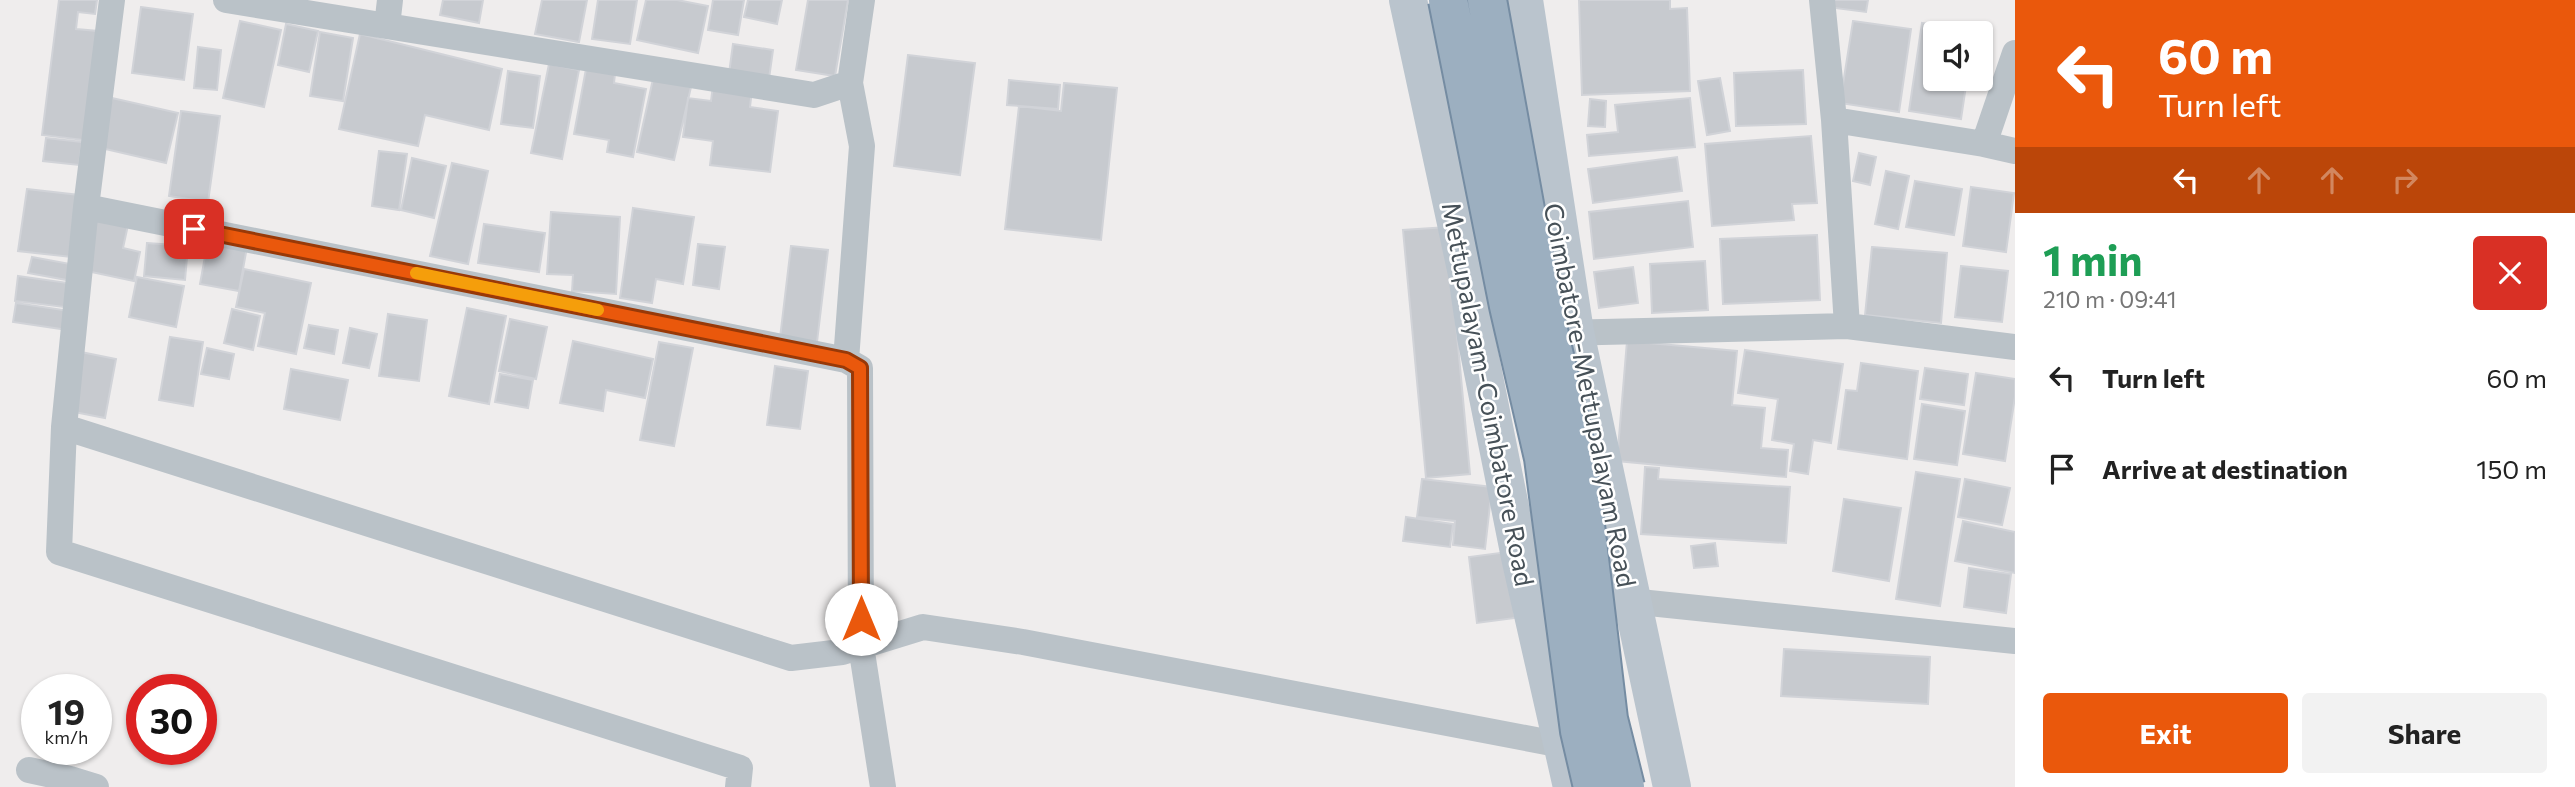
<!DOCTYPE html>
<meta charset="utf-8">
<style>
body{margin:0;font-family:Commissioner,sans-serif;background:#f2f2f2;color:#222;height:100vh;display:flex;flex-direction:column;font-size:26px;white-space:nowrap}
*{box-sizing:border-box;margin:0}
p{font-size:23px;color:#767676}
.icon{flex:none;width:38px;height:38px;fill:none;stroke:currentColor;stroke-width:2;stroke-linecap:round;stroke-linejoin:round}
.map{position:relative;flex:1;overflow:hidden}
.panel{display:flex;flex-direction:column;background:#fff;width:560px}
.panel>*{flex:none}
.hud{background:#ea580c;color:#fff;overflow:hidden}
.buttons{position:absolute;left:1923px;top:21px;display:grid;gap:14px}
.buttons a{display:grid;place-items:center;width:70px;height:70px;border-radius:7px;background:#fff;box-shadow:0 2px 5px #0004;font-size:35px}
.speed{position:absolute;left:21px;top:674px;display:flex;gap:14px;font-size:35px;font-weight:700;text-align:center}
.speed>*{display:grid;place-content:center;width:91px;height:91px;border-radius:50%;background:#fff;box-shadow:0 2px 5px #0004;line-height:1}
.speed small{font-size:18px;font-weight:400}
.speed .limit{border:10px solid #d22;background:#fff;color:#111}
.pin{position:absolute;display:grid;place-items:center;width:60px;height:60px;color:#fff;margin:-30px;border-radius:14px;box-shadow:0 4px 10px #0006}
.me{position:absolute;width:77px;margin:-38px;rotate:0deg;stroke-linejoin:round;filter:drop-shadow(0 0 5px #0008)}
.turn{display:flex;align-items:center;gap:24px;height:147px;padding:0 28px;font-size:32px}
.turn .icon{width:91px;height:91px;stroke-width:2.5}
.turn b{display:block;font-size:49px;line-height:60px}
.lanes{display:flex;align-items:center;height:66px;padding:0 28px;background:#0003;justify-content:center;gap:35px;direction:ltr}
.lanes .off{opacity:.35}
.round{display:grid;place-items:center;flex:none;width:74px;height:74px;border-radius:7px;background:#f2f2f2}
.headline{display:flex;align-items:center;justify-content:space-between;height:119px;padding:0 28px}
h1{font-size:42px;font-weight:700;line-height:52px;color:#1e9e55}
.button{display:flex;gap:14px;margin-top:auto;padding:14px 28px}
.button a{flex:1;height:80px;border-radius:7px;background:#ea580c;color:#fff;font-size:28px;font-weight:700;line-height:80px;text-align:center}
.button a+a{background:#f2f2f2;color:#222}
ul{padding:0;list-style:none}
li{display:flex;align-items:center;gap:21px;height:91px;padding:0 28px}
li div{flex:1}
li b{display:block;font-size:26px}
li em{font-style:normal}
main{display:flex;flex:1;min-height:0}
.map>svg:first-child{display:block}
.building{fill:#c7cacf;stroke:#d1d3d8;stroke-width:2}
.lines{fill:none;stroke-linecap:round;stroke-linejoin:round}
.minor{stroke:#bac2c8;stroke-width:26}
.secondary{stroke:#bac4cd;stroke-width:38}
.trunk-bridge-casing{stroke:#758ca2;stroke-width:42;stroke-linecap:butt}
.trunk-bridge{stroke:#9cafc0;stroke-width:38}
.route-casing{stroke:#983908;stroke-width:18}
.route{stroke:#ea580c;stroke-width:12}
.slow{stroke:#f59e0b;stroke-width:12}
.labels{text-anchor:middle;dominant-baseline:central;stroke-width:5;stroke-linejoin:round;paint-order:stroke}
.street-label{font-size:26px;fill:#475158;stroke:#fff}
</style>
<main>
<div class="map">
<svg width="2015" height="787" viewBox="0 0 2015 787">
<rect width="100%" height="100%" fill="#efeded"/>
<!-- building -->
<path class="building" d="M59,0H97L95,14L78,12L76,29L98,31L83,140L42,135Z
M443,0H483L479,23L440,15Z
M542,0H587L579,42L535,34Z
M598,0H637L630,44L592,39Z
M646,0H677L708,6L698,53L637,40Z
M713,0H744L738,35L708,30Z
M748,0H782L777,24L744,17Z
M808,0H848L835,76L796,70Z
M1579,0H1670V9L1687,8L1690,91L1582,95Z
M1828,0H1868L1866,12L1827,7Z
M141,7L193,14L184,80L132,73Z
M240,21L281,30L264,107L223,98Z
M1853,21L1911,29L1899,112L1840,103Z
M1922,23L1975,31L1974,33H1936V79H1967L1961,119L1909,111Z
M286,24L318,31L309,72L278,65Z
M320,32L353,38L343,101L310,96Z
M360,34L502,69L489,130L425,115L418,146L339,129Z
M733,44L773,50L768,86L728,81Z
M198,47L221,50L217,90L194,88Z
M908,55L975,63L960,175L894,166Z
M549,64L579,70L562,159L531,153Z
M586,69L615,74L614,83L646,89L633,157L607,152L609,140L574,134Z
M1803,70L1806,124L1736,126L1734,73Z
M508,71L540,76L533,128L501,124Z
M1720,78L1730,131L1707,135L1698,81Z
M653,79L691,87L674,160L637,152Z
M1009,80L1060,85L1058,109L1007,105Z
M1064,83L1117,88L1101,240L1005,229L1019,106L1061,111Z
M713,85L752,90L750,107L778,111L770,172L710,165L713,141L683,137L688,98L711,101Z
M112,98L178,113L166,163L101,148Z
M1690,98L1695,147L1589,156L1587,135L1618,132L1615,105Z
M1590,99L1606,101L1605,127L1588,126Z
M181,111L220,116L208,202L169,196Z
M1811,136L1817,203L1792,204L1794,220L1712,226L1705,144Z
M46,138L82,142L79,165L43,161Z
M379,151L407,154L399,210L372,206Z
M1859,153L1876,157L1870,185L1853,181Z
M1677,157L1682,191L1593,203L1588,169Z
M412,158L446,166L434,218L401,210Z
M452,163L488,171L468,264L430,256Z
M1886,171L1909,176L1898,229L1875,224Z
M1915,181L1962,189L1954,235L1906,227Z
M1971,187L2014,193L2006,252L1963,246Z
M27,189L79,195L71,257L18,251Z
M1688,201L1693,247L1594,259L1589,212Z
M633,208L694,217L683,284L656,279L652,303L620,298Z
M551,212L620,217L616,294L572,291L573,275L547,274Z
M92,218L128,225L123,248L140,252L134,281L82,270Z
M484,224L545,233L539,272L478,263Z
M1447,227L1470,474L1426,478L1403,230Z
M1817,235L1820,300L1723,304L1720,239Z
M208,240L247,247L239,291L200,284Z
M147,243L188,246L185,280L144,276Z
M698,244L725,247L719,289L693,285Z
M791,246L828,250L817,342L780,338Z
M1872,247L1947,253L1941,323L1865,315Z
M32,257L70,264L67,280L28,273Z
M1705,261L1708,310L1652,313L1650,264Z
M1961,266L2008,271L2002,322L1955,317Z
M1633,267L1638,303L1599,308L1594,272Z
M244,269L311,283L296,354L258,346L265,313L236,307Z
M18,276L75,284L72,308L15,301Z
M137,277L184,286L176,327L129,317Z
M16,303L70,311L68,330L13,322Z
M467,308L506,316L489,404L449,396Z
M232,309L260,316L253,350L224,343Z
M388,314L427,320L419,381L379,376Z
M510,319L547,327L536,379L499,371Z
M309,325L338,330L334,354L304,348Z
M350,328L377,334L369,368L343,363Z
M170,337L203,342L193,406L159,400Z
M573,341L653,359L645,398L606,390L603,411L560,403Z
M1627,341L1737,351L1732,405L1765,408L1761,448L1788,450L1786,477L1617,461Z
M659,342L693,348L674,446L640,440Z
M207,348L234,354L229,379L201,374Z
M1745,350L1843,364L1831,443L1813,440L1808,474L1790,471L1794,444L1772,440L1778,399L1738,393Z
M81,352L116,359L105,418L69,411Z
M1861,363L1918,371L1907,459L1838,449L1846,390L1857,391Z
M775,366L808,371L800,429L767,425Z
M1925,368L1968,374L1964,405L1920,399Z
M291,369L348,380L340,420L284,409Z
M1976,373L2015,379V397L2005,461L1963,454Z
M500,374L533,380L528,408L495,402Z
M1922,404L1965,411L1957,465L1914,459Z
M1645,467L1659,468L1658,479L1790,487L1786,543L1641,534Z
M1916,472L1960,479L1940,606L1896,599Z
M1422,479L1492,487L1485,549L1453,545L1455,521L1417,517Z
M1965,479L2010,488L2002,525L1958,517Z
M1844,499L1901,508L1889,581L1833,571Z
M1406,517L1453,524L1450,547L1403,541Z
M1963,521L2015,532V573L1955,561Z
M1715,543L1718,566L1694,568L1691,546Z
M1507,552L1515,618L1477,623L1469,557Z
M1969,568L2011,574L2006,613L1964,607Z
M1784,649L1930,657L1928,704L1781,696Z"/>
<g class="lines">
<!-- minor -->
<path class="minor" d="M226,0L814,95L850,83L862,146L846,360L860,368L861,646L883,787
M1822,0L1834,120
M387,26L390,0
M850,83L862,0
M1984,144L2015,151
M86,207L112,0
M1847,326L1834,120L1984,144L2015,53
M1560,333L1847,326L2015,347
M64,427L791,658L842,652L923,627L1023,642L1562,745
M1630,601L2015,641
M29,770L70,779L96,787
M738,787L740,768L59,552L64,427L86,207L846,360"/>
<!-- secondary -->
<path class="secondary" d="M1408,0L1467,274L1476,337L1520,557L1572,787
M1524,0L1575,332L1672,787"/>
<!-- trunk-bridge casing -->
<g class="trunk-bridge-casing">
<path id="trunk-bridge" d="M1448,0L1509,306L1544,458L1580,731L1593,787
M1487,0L1543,309L1576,449L1608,719L1625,787"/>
</g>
<!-- trunk-bridge -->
<use href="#trunk-bridge" class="trunk-bridge"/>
</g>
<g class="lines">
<!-- route casing -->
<g class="route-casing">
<path id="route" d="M194,229L846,360L860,368L861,619"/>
</g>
<!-- route -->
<use href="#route" class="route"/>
<!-- slow -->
<path class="slow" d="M416,273L598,310"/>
</g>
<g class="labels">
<!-- street labels -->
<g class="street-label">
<text transform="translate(1489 394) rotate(79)">Mettupalayam-Coimbatore Road</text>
<text transform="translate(1591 395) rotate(79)">Coimbatore-Mettupalayam Road</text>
</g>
</g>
</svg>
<div class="buttons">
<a><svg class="icon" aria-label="sound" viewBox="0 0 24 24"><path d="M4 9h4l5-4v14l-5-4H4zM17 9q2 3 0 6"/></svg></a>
</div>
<div class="speed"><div>19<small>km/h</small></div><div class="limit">30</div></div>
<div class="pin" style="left:194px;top:229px;background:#d93025"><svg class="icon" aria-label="arrive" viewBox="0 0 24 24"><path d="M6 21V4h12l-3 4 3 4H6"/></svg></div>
<svg class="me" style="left:861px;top:619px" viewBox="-20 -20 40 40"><circle r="19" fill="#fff"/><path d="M0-13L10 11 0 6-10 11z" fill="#ea580c"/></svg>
</div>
<section class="panel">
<div class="hud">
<div class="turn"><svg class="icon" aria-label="left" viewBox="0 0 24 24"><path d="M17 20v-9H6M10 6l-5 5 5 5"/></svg><div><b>60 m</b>Turn left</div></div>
<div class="lanes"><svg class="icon" aria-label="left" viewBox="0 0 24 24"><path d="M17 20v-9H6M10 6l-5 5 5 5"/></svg><svg class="icon off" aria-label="ahead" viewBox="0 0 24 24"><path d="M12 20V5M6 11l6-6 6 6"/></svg><svg class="icon off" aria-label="ahead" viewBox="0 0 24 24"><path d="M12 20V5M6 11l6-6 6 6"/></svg><svg class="icon off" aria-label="right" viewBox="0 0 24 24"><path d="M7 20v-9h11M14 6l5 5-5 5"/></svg></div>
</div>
<div class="headline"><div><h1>1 min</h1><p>210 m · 09:41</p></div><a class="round" style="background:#d93025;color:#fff"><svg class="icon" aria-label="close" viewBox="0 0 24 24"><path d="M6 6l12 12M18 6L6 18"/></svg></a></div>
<ul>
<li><svg class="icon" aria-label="left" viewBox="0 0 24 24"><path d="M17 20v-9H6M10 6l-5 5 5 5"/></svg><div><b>Turn left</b></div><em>60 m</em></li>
<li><svg class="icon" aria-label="arrive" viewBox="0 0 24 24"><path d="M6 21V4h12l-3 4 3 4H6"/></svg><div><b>Arrive at destination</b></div><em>150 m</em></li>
</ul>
<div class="button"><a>Exit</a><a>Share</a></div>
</section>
</main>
